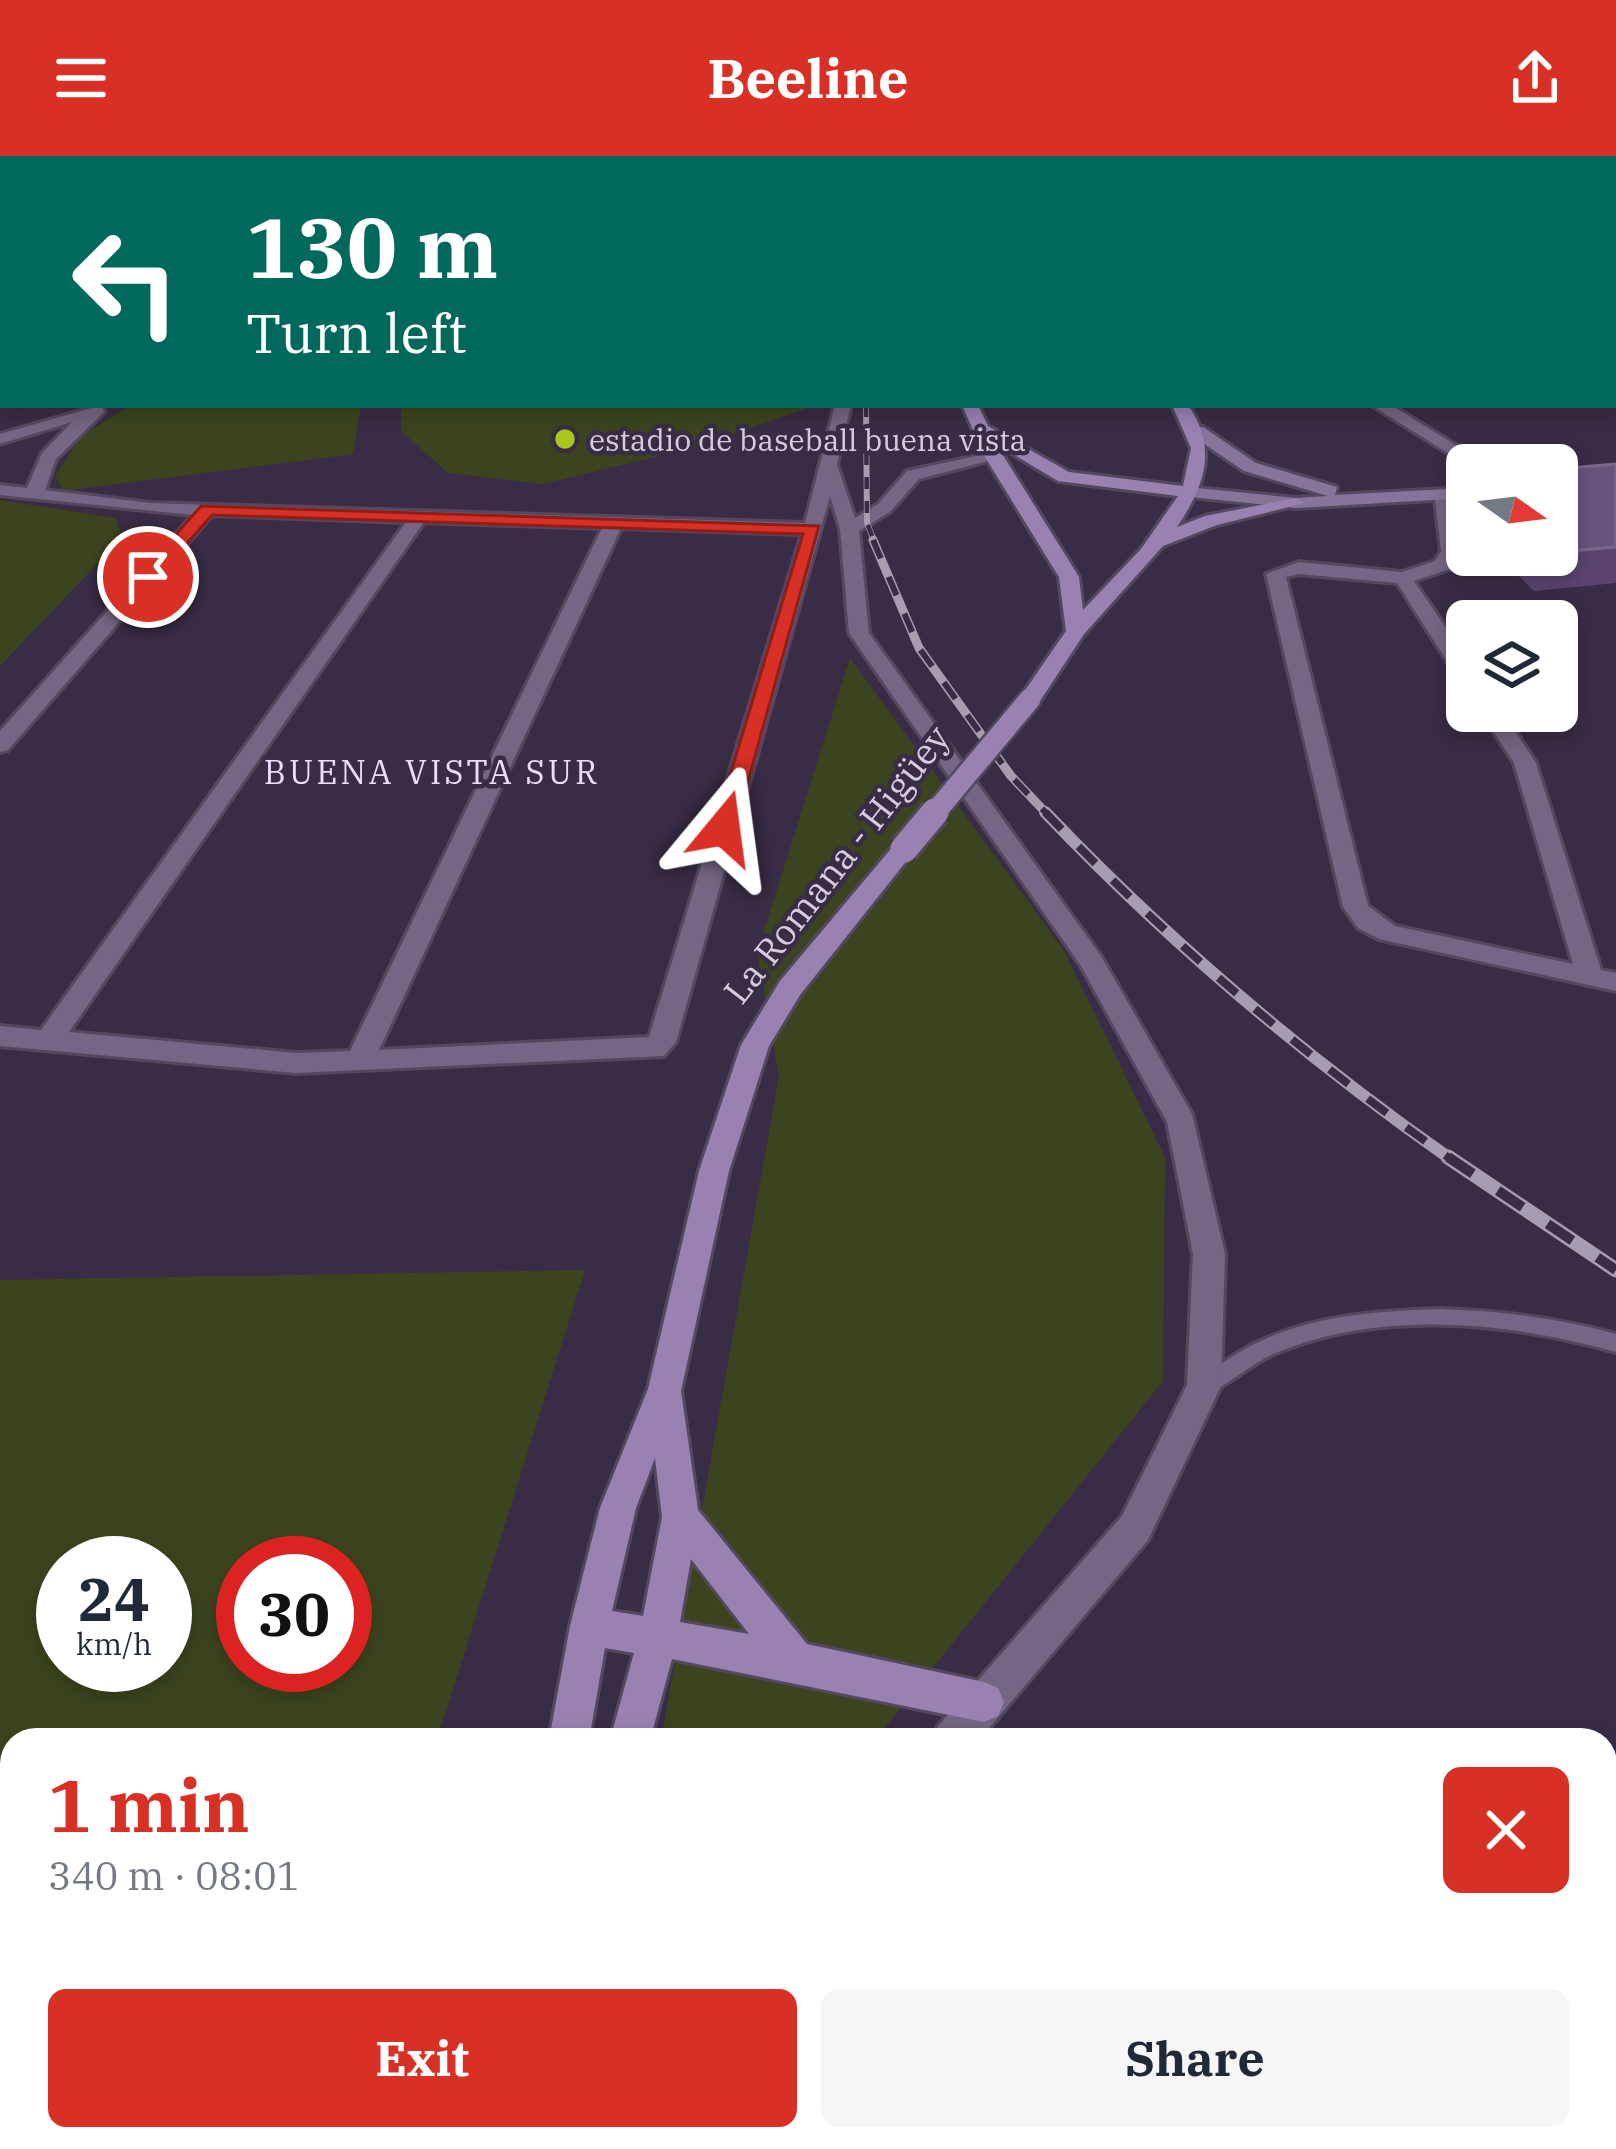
<!DOCTYPE html>
<meta charset="utf-8">
<style>
body{margin:0;font-family:"IBM Plex Serif",serif;background:#f6f6f7;color:#1f2937;height:100vh;display:flex;flex-direction:column;font-size:45px;white-space:nowrap}
*{box-sizing:border-box;margin:0}
p{font-size:39px;color:#747a83}
.icon{flex:none;width:66px;height:66px;fill:none;stroke:currentColor;stroke-width:2;stroke-linecap:round;stroke-linejoin:round}
.map{position:relative;flex:1;overflow:hidden}
.panel{position:absolute;left:0px;top:1572px;width:1617px;height:423px;display:flex;flex-direction:column;background:#fff;border-radius:36px 36px 0 0;box-shadow:0 6px 18px #0003}
.panel>*{flex:none}
.top-card{position:absolute;left:0px;top:0px;width:1617px;height:252px;box-shadow:0 6px 18px #0003;background:#00695c;color:#fff;overflow:hidden}
.needle{width:78px;rotate:104deg}
.tools{position:absolute;left:1446px;top:288px;display:grid;gap:24px}
.tools a{display:grid;place-items:center;width:132px;height:132px;border-radius:18px;background:#fff;box-shadow:0 6px 18px #0003;font-size:60px}
.speed{position:absolute;left:36px;top:1380px;display:flex;gap:24px;font-size:60px;font-weight:700;text-align:center}
.speed>*{display:grid;place-content:center;width:156px;height:156px;border-radius:50%;background:#fff;box-shadow:0 6px 18px #0003;line-height:1}
.speed small{font-size:30px;font-weight:400}
.speed .limit{border:18px solid #d22;background:#fff;color:#111}
.pin{position:absolute;display:grid;place-items:center;width:102px;height:102px;color:#fff;margin:-51px;border:6px solid #fff;border-radius:50%;box-shadow:0 3px 12px #0007}
.me{position:absolute;width:132px;margin:-66px;rotate:16deg;stroke-linejoin:round;filter:drop-shadow(0 0 9px #0008)}
.turn{display:flex;align-items:center;gap:42px;height:252px;padding:0 48px;font-size:54px}
.turn .icon{width:156px;height:156px;stroke-width:2.5}
.turn b{display:block;font-size:84px;line-height:102px}
.round{display:grid;place-items:center;flex:none;width:126px;height:126px;border-radius:18px;background:#f6f6f7}
.head{display:flex;align-items:center;justify-content:space-between;height:204px;padding:0 48px}
h1{font-size:72px;font-weight:700;line-height:90px;color:#d93025}
.button{display:flex;gap:24px;margin-top:auto;padding:24px 48px}
.button a{flex:1;height:138px;border-radius:18px;background:#d93025;color:#fff;font-size:48px;font-weight:700;line-height:138px;text-align:center}
.button a+a{background:#f6f6f7;color:#1f2937}
header{display:flex;justify-content:space-between;align-items:center;height:156px;padding:0 48px;background:#d93025;color:#fff;font-size:54px;font-weight:700}
.map>svg:first-child{display:block}
.green{fill:#3b441e;fill-rule:evenodd}
.water{fill:#717f46}
.lines{fill:none;stroke-linecap:round;stroke-linejoin:round}
.lane-casing{stroke:#53485e;stroke-width:6}
.street-casing{stroke:#53485e;stroke-width:6}
.secondary-casing{stroke:#53485e;stroke-width:6}
.primary-casing{stroke:#53485e;stroke-width:6}
.lane{fill:#746684;fill-rule:evenodd}
.street{fill:#746684;fill-rule:evenodd}
.secondary{fill:#86749b;fill-rule:evenodd}
.primary{fill:#9982b2;fill-rule:evenodd}
.rail-far3-casing{stroke:#a69db0;stroke-width:6}
.rail-far2-casing{stroke:#a69db0;stroke-width:9}
.rail-far1-casing{stroke:#a69db0;stroke-width:12}
.rail-casing{stroke:#a69db0;stroke-width:15}
.rail-far3{stroke:#392c46;stroke-width:4.5;stroke-dasharray:12;stroke-linecap:butt}
.rail-far2{stroke:#392c46;stroke-width:6;stroke-dasharray:20;stroke-linecap:butt}
.rail-far1{stroke:#392c46;stroke-width:8;stroke-dasharray:24;stroke-linecap:butt}
.rail{stroke:#392c46;stroke-width:10;stroke-dasharray:30;stroke-linecap:butt}
.primary-bridge-far1-casing{stroke:#53485e;stroke-width:26;stroke-linecap:butt}
.primary-bridge-casing{stroke:#53485e;stroke-width:33;stroke-linecap:butt}
.primary-bridge-far1{stroke:#9982b2;stroke-width:21}
.primary-bridge{stroke:#9982b2;stroke-width:27}
.wall{fill:#5b4471}
.building{fill:#68537d;stroke:#79668c;stroke-width:3}
.route{fill:#d93025;stroke:#8d1f18;stroke-width:3}
.poi-dot{fill:#a9c71b;stroke:#392c46;stroke-width:4.5}
.labels{text-anchor:middle;dominant-baseline:central;stroke-width:9;stroke-linejoin:round;paint-order:stroke}
.far-poi-label{font-size:30px;fill:#d5cdde;stroke:#392c46;text-anchor:start}
.far-neighbourhood-label{font-size:33px;letter-spacing:3px;fill:#ebdbfd;stroke:#392c46}
.street-label{font-size:36px;fill:#d5cdde;stroke:#392c46}
</style>
<header><svg class="icon" aria-label="menu" viewBox="0 0 24 24"><path d="M4 6h16M4 12h16M4 18h16"/></svg>Beeline<svg class="icon" aria-label="share" viewBox="0 0 24 24"><path d="M12 15V3M7 8l5-5 5 5M5 13v7h14v-7"/></svg></header>
<div class="map">
<svg width="1616" height="1993" viewBox="0 0 1616 1993">
<rect width="100%" height="100%" fill="#392c46"/>
<!-- green -->
<path class="green" d="M132,249H361L353,298L63,335L55,320L81,280Z
M401,249H816L697,291L543,328L448,317L401,275Z
M0,344L115,362L123,381L0,510Z
M850,502L1063,793L1165,1001L1163,1225L875,1584H661L779,920L757,797Z
M585,1114L437,1584H12V1983H310L307,1993H0V1124ZM165,1407V1509H63V1407ZM345,1407V1509H243V1407Z"/>
<!-- water -->
<path class="water" d="M0,0H1343L3,3L0,55Z"/>
<g class="lines">
<!-- lane casing -->
<g class="lane-casing">
<path id="lane" d="M1441,1153C1501,1155 1558,1162 1616,1178V1196C1509,1166 1382,1153 1276,1197C1250,1208 1230,1229 1204,1239L1197,1236L1194,1230L1197,1224C1216,1212 1234,1198 1254,1188C1312,1159 1378,1155 1441,1153Z"/>
</g>
<!-- street casing -->
<g class="street-casing">
<path id="street" d="M1614,21L1616,22V30L1614,29Z
M1614,128H1616V136H1614Z
M0,134H3V142H0Z
M1614,155H1616V164H1614Z
M1614,232L1616,233V243L1614,242Z
M102,249L104,256L56,303L45,334L150,347L805,367L835,249H851L837,308L855,362L878,348L907,315L994,296L1003,301L919,323L890,356L859,375L869,477L1101,800L1192,958L1225,1098L1221,1230L1148,1384L979,1584H932L938,1570L1122,1360L1187,1229L1193,1098L1167,966L1081,810L849,477L840,373L830,340L676,886L664,900L296,917L0,890V870L41,874L406,366L212,359L8,594L0,596V575L193,359L0,339V329L27,332L42,297L72,266L0,288V278ZM424,366L602,372L350,895L296,897L69,876ZM621,372L802,378L649,881L379,894Z
M1371,249H1391L1488,309H1467Z
M1434,335L1449,339L1459,395L1450,413L1414,425L1467,503V525L1459,524L1397,427L1299,418L1286,421L1368,750L1395,770L1573,808L1514,607L1480,555H1502L1536,607L1601,814L1616,817V835L1379,783L1358,772L1343,751L1266,418L1299,406L1402,416L1435,405L1441,395Z
M593,1983H645L641,1993H589Z
M949,1983H997V1993H949Z"/>
</g>
<!-- secondary casing -->
<g class="secondary-casing">
<path id="secondary" d="M1191,271H1203L1256,307L1337,331L1335,339L1467,332V342L1296,352L1181,340L1178,336L1187,331L1296,342L1328,340L1244,315L1191,279Z"/>
</g>
<!-- primary casing -->
<g class="primary-casing">
<path id="primary" d="M989,0H1001L988,3Z
M962,249H978L988,270L1069,316L1183,330L1191,292L1172,249H1188C1218,293 1205,329 1177,371L1205,360L1296,342L1305,347L1217,369L1163,390L1084,478L1038,548H1022L1019,543L1066,475L1059,421L985,301ZM996,288L1058,325L1178,340L1141,393L1083,454L1079,421Z
M904,685L916,693L800,839L769,890L729,1015L681,1235L698,1354L807,1488L984,1526L998,1532L1004,1546L998,1560L984,1566L672,1503L650,1584H610L634,1497L605,1492L589,1584H549L570,1470L600,1352L648,1233L699,1015L741,889L780,825L895,688ZM655,1302L662,1361L643,1460L612,1455L636,1352ZM691,1403L749,1478L680,1466Z
M498,1983H546L543,1993H495Z"/>
</g>
<!-- lane -->
<use href="#lane" class="lane"/>
<!-- street -->
<use href="#street" class="street"/>
<!-- secondary -->
<use href="#secondary" class="secondary"/>
<!-- primary -->
<use href="#primary" class="primary"/>
<!-- rail-far3 casing -->
<g class="rail-far3-casing">
<path id="rail-far3" d="M866,249L867,367L875,387"/>
</g>
<!-- rail-far2 casing -->
<g class="rail-far2-casing">
<path id="rail-far2" d="M873,384L919,492L1011,620L1048,659"/>
</g>
<!-- rail-far1 casing -->
<g class="rail-far1-casing">
<path id="rail-far1" d="M1045,656C1169,786 1305,901 1452,1004"/>
</g>
<!-- rail casing -->
<g class="rail-casing">
<path id="rail" d="M1448,1001L1616,1114"/>
</g>
<!-- rail-far3 -->
<use href="#rail-far3" class="rail-far3"/>
<!-- rail-far2 -->
<use href="#rail-far2" class="rail-far2"/>
<!-- rail-far1 -->
<use href="#rail-far1" class="rail-far1"/>
<!-- rail -->
<use href="#rail" class="rail"/>
<!-- primary-bridge-far1 casing -->
<g class="primary-bridge-far1-casing">
<path id="primary-bridge-far1" d="M933,659L1030,543"/>
</g>
<!-- primary-bridge casing -->
<g class="primary-bridge-casing">
<path id="primary-bridge" d="M904,693L935,656"/>
</g>
<!-- primary-bridge-far1 -->
<use href="#primary-bridge-far1" class="primary-bridge-far1"/>
<!-- primary-bridge -->
<use href="#primary-bridge" class="primary-bridge"/>
</g>
<!-- wall -->
<path class="wall" d="M1616,308V427L1534,435L1498,399H1557V313Z
M1467,329V368L1457,357Z
M1616,1673V1920L1605,1910V1680Z"/>
<!-- building -->
<path class="building" d="M1616,308V391L1557,396V313Z
M1616,1692V1867L1605,1857V1709Z"/>
<!-- route -->
<path class="route" d="M201,350L819,370L735,672L724,679L714,672L803,378L212,359L154,425H142V417Z"/>
<!-- markers -->
<circle class="poi-dot" cx="565" cy="283" r="12"/>
<g class="labels">
<!-- far-poi labels -->
<g class="far-poi-label">
<text x="589" y="283">estadio de baseball buena vista</text>
</g>
<!-- far-neighbourhood labels -->
<g class="far-neighbourhood-label">
<text x="432" y="615">BUENA VISTA SUR</text>
</g>
<!-- street labels -->
<g class="street-label">
<text transform="translate(836 708) rotate(-52)">La Romana - Higüey</text>
</g>
</g>
</svg>
<div class="tools">
<a><svg class="needle" viewBox="-14 -14 28 28"><path d="M0-13l5 13h-10z" fill="#e53935"/><path d="M0 13l5-13h-10z" fill="#747a83"/></svg></a>
<a><svg class="icon" aria-label="layers" viewBox="0 0 24 24"><path d="M12 4l9 5-9 5-9-5zM3 14l9 5 9-5"/></svg></a>
</div>
<div class="speed"><div>24<small>km/h</small></div><div class="limit">30</div></div>
<div class="pin" style="left:148px;top:421px;background:#d93025"><svg class="icon" aria-label="arrive" viewBox="0 0 24 24"><path d="M6 21V4h12l-3 4 3 4H6"/></svg></div>
<svg class="me" style="left:724px;top:672px" viewBox="-20 -20 40 40"><path d="M0-17L14 15 0 8-14 15z" fill="#d93025" stroke="#fff" stroke-width="4"/></svg>
<div class="top-card">
<div class="turn"><svg class="icon" aria-label="left" viewBox="0 0 24 24"><path d="M17 20v-9H6M10 6l-5 5 5 5"/></svg><div><b>130 m</b>Turn left</div></div>
</div>
<section class="panel">
<div class="head"><div><h1>1 min</h1><p>340 m · 08:01</p></div><a class="round" style="background:#d93025;color:#fff"><svg class="icon" aria-label="close" viewBox="0 0 24 24"><path d="M6 6l12 12M18 6L6 18"/></svg></a></div>
<div class="button"><a>Exit</a><a>Share</a></div>
</section>
</div>
